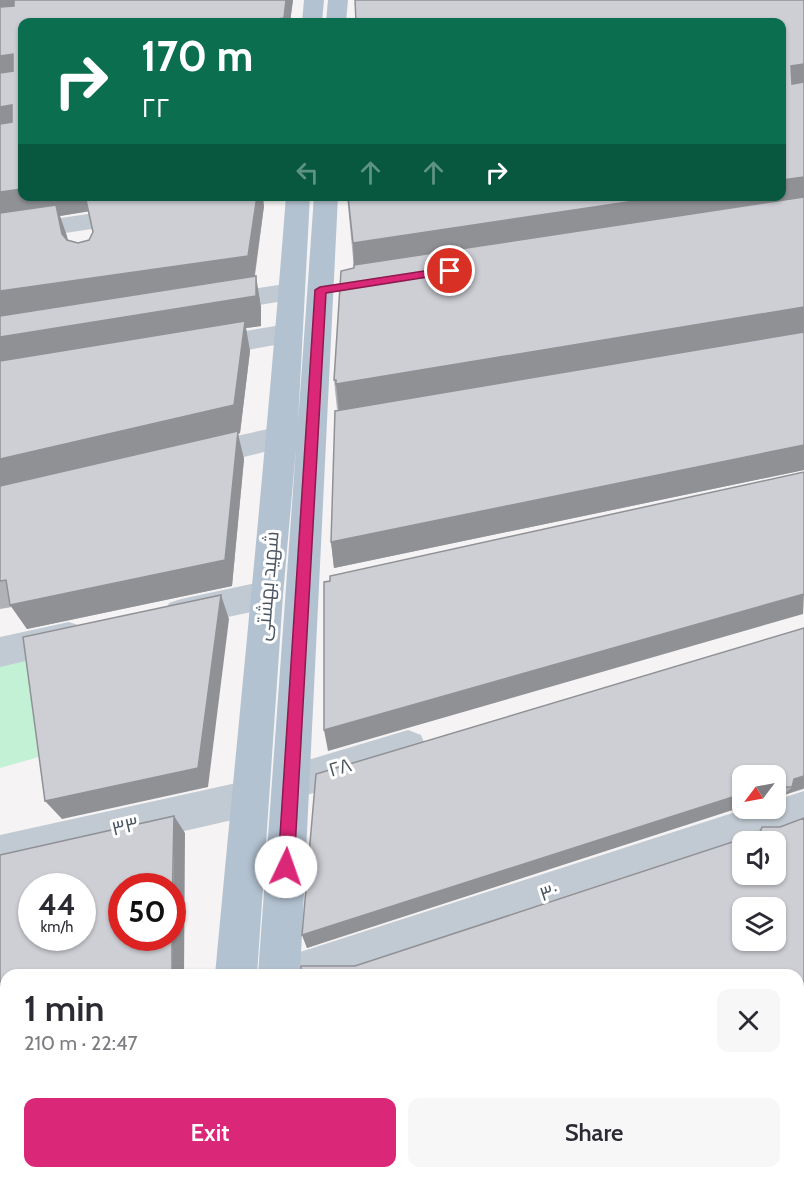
<!DOCTYPE html>
<meta charset="utf-8">
<style>
body{margin:0;font-family:Cabin,Cairo,sans-serif;background:#f7f7f7;color:#2b2b33;height:100vh;display:flex;flex-direction:column;font-size:22px;white-space:nowrap}
*{box-sizing:border-box;margin:0}
p{font-size:20px;color:#7c7c81}
.icon{flex:none;width:33px;height:33px;fill:none;stroke:currentColor;stroke-width:2;stroke-linecap:round;stroke-linejoin:round}
.map{position:relative;flex:1;overflow:hidden}
.sheet{position:absolute;left:0px;top:969px;width:804px;height:210px;display:flex;flex-direction:column;background:#fff;border-radius:18px 18px 0 0;box-shadow:0 2px 4px #0004}
.sheet>*{flex:none}
.banner{position:absolute;left:18px;top:18px;width:768px;height:183px;border-radius:12px;box-shadow:0 2px 4px #0004;background:#0b6e4f;color:#fff;overflow:hidden}
.needle{width:39px;rotate:238deg}
.controls{position:absolute;left:732px;top:765px;display:grid;gap:12px}
.controls a{display:grid;place-items:center;width:54px;height:54px;border-radius:12px;background:#fff;box-shadow:0 2px 4px #0004;font-size:30px}
.speed{position:absolute;left:18px;top:873px;display:flex;gap:12px;font-size:30px;font-weight:700;text-align:center}
.speed>*{display:grid;place-content:center;width:78px;height:78px;border-radius:50%;background:#fff;box-shadow:0 2px 4px #0004;line-height:1}
.speed small{font-size:15px;font-weight:400}
.speed .limit{border:9px solid #d22;background:#fff;color:#111}
.pin{position:absolute;display:grid;place-items:center;width:51px;height:51px;color:#fff;margin:-26px;border:3px solid #fff;border-radius:50%;box-shadow:0 2px 6px #0007}
.me{position:absolute;width:66px;margin:-33px;rotate:3deg;stroke-linejoin:round;filter:drop-shadow(0 0 4px #0008)}
.turn{display:flex;align-items:center;gap:21px;height:126px;padding:0 24px;font-size:27px}
.turn .icon{width:78px;height:78px;stroke-width:2.5}
.turn b{display:block;font-size:42px;line-height:51px}
.lanes{display:flex;align-items:center;height:57px;padding:0 24px;background:#0003;justify-content:center;gap:30px;direction:ltr}
.lanes .off{opacity:.35}
.round{display:grid;place-items:center;flex:none;width:63px;height:63px;border-radius:12px;background:#f7f7f7}
.headline{display:flex;align-items:center;justify-content:space-between;height:102px;padding:0 24px}
h1{font-size:36px;font-weight:600;line-height:45px}
.action{display:flex;gap:12px;margin-top:auto;padding:12px 24px}
.action a{flex:1;height:69px;border-radius:12px;background:#db2777;color:#fff;font-size:24px;font-weight:600;line-height:69px;text-align:center}
.action a+a{background:#f7f7f7;color:#2b2b33}
.map>svg:first-child{display:block}
.green{fill:#c3f1d5}
.lines{fill:none;stroke-linecap:round;stroke-linejoin:round}
.minor{fill:#c1cad2;fill-rule:evenodd}
.major{fill:#b3c2d1;fill-rule:evenodd}
.wall{fill:#b0b2b7;fill-rule:evenodd}
.shaded-wall{fill:#909195}
.building{fill:#cdcfd5;stroke:#909195;stroke-width:1.5;fill-rule:evenodd}
.route{fill:#db2777;stroke:#8e194d;stroke-width:1.5}
.labels{text-anchor:middle;dominant-baseline:central;stroke-width:6;stroke-linejoin:round;paint-order:stroke}
.street-label{font-size:20px;fill:#4a5661;stroke:#fff}
</style>
<div class="map">
<svg width="804" height="1179" viewBox="0 0 804 1179">
<rect width="100%" height="100%" fill="#f5f3f3"/>
<!-- green -->
<path class="green" d="M38,651L53,753L0,768V659Z"/>
<g class="lines">
<!-- minor -->
<path class="minor" d="M135,207L144,209L147,215L144,221L0,243V227Z
M291,283L300,286L304,292L300,298L215,313L206,311L202,304L206,297L215,295Z
M287,324L297,327L301,334L297,341L203,358L193,355L189,348L193,341L203,338Z
M282,426L292,429L297,437L292,445L199,468L188,464L184,456L188,448L199,444Z
M266,581L278,585L283,595L278,605L266,609L181,627L169,623L164,613L169,603L181,599Z
M69,622L81,626L86,637L81,648L0,667V637Z
M408,730L421,735L426,747L421,759L291,800L278,795L272,782L278,769Z
M250,780L263,785L269,798L263,811L250,816L0,873V835Z
M804,791V827L761,842H742V848L357,975H273L279,960L294,954L748,808H776V800Z
M804,1000V1042L798,1044V1002Z
M356,1173H415L412,1179H353Z
M589,1173H635L636,1179H590Z"/>
<!-- major -->
<path class="major" d="M304,0H324L322,22H302Z
M328,0H348L346,22H326Z
M286,196H310L298,423L314,196H338L300,975H258L296,449L283,595L257,975H215C239,715 266,456 286,196Z
M196,1173H242V1179H196Z
M245,1173H291V1179H245Z"/>
</g>
<!-- wall -->
<path class="wall" d="M0,0H293L290,22H22V196L264,206L255,276L261,307V326L246,328L250,351L240,433L238,434L244,459L232,586L27,629L12,607L0,609ZM88,211L93,232L89,240L78,243L68,241L60,216Z
M804,0V470L334,568L331,542L338,411V409H337L334,380L354,268L347,196H782Z
M804,628V789L784,795L776,804V776L307,948L302,935Z
M804,818V991L798,993V975L355,966L753,836L762,827H780Z
M804,1042V1179H638L637,1173H798V1044Z"/>
<!-- shaded-wall -->
<path class="shaded-wall" d="M0,0H17L23,21L0,24Z
M286,0H293L290,22H278V19Z
M13,54L22,82L0,88V56Z
M804,64V94L782,97L791,66Z
M12,105L22,134L0,139V107Z
M804,177V205L354,274L353,243L668,196H782V180Z
M22,189V196H185L60,216L67,236L73,264L0,225V192Z
M257,196H263L264,206L253,286L0,324V291Z
M256,276L261,307V326L246,328L250,351L240,433L238,434L244,459L232,586L27,629L10,605L0,490V337Z
M804,307V334L339,413L336,384Z
M804,445V470L334,568L331,542Z
M804,594L803,614L328,751L324,730Z
M221,595L229,619L208,787L62,819L45,801Z
M804,776V788L784,795L792,787L794,779Z
M742,794V807L307,948L302,935Z
M174,816L185,833L184,975H172Z
M154,1173H168L167,1179H153Z
M350,1173H354L351,1179H348Z"/>
<!-- building -->
<path class="building" d="M14,0H286L284,18L278,19V22H22V189L0,192V124L12,122V105L0,107V73L13,71V54L0,56V7L14,6Z
M355,0H804V64L791,66L792,84L804,82V177L782,180V22H356Z
M110,196H257L248,256L0,291V213L56,205L62,234L67,240L78,243L89,240L93,232L86,200Z
M348,196H668L353,243Z
M804,197V307L336,384V380H334L341,271L354,268V265Z
M256,276V296L0,337V316Z
M245,321L234,405L0,459V361Z
M804,332V445L331,542L335,411Z
M238,431L225,560L10,605L6,580L0,581V486Z
M804,472V594L324,730V582L330,581V576Z
M221,595L198,768L45,801L23,637Z
M804,628V776L794,779L792,787H776V776H742V794L302,935L316,774Z
M174,816L172,910V886H122V938H172V975H6V1173H154L153,1179H0V855ZM32,886H82V938H32Z
M804,818V989L798,991V975H301V966H355L760,833L762,827H780ZM742,842H776V874H742ZM742,908H776V940H742Z
M804,1043V1179H651L653,1178L651,1173H798V1045Z
M304,1173H350L348,1179H308V1177L304,1178Z
M440,1173H580L581,1179H423Z"/>
<!-- route -->
<path class="route" d="M450,267L455,271L453,273L326,293L294,867L292,873L286,876L280,873L278,867L315,290L320,287Z"/>
<g class="labels">
<!-- street labels -->
<g class="street-label">
<text transform="translate(267 586) rotate(-85)">شهید بهشتی</text>
<text transform="translate(340 767) rotate(-16)">۲۸</text>
<text transform="translate(125 826) rotate(-13)">۳۳</text>
<text transform="translate(549 892) rotate(-18)">۳۰</text>
</g>
</g>
</svg>
<div class="controls">
<a><svg class="needle" viewBox="-14 -14 28 28"><path d="M0-13l5 13h-10z" fill="#e53935"/><path d="M0 13l5-13h-10z" fill="#7c7c81"/></svg></a>
<a><svg class="icon" aria-label="sound" viewBox="0 0 24 24"><path d="M4 9h4l5-4v14l-5-4H4zM17 9q2 3 0 6"/></svg></a>
<a><svg class="icon" aria-label="layers" viewBox="0 0 24 24"><path d="M12 4l9 5-9 5-9-5zM3 14l9 5 9-5"/></svg></a>
</div>
<div class="speed"><div>44<small>km/h</small></div><div class="limit">50</div></div>
<div class="pin" style="left:450px;top:271px;background:#d93025"><svg class="icon" aria-label="arrive" viewBox="0 0 24 24"><path d="M6 21V4h12l-3 4 3 4H6"/></svg></div>
<svg class="me" style="left:286px;top:867px" viewBox="-20 -20 40 40"><circle r="19" fill="#fff"/><path d="M0-13L10 11 0 6-10 11z" fill="#db2777"/></svg>
<div class="banner">
<div class="turn"><svg class="icon" aria-label="right" viewBox="0 0 24 24"><path d="M7 20v-9h11M14 6l5 5-5 5"/></svg><div><b>170 m</b>۲۲</div></div>
<div class="lanes"><svg class="icon off" aria-label="left" viewBox="0 0 24 24"><path d="M17 20v-9H6M10 6l-5 5 5 5"/></svg><svg class="icon off" aria-label="ahead" viewBox="0 0 24 24"><path d="M12 20V5M6 11l6-6 6 6"/></svg><svg class="icon off" aria-label="ahead" viewBox="0 0 24 24"><path d="M12 20V5M6 11l6-6 6 6"/></svg><svg class="icon" aria-label="right" viewBox="0 0 24 24"><path d="M7 20v-9h11M14 6l5 5-5 5"/></svg></div>
</div>
<section class="sheet">
<div class="headline"><div><h1>1 min</h1><p>210 m · 22:47</p></div><a class="round"><svg class="icon" aria-label="close" viewBox="0 0 24 24"><path d="M6 6l12 12M18 6L6 18"/></svg></a></div>
<div class="action"><a>Exit</a><a>Share</a></div>
</section>
</div>
